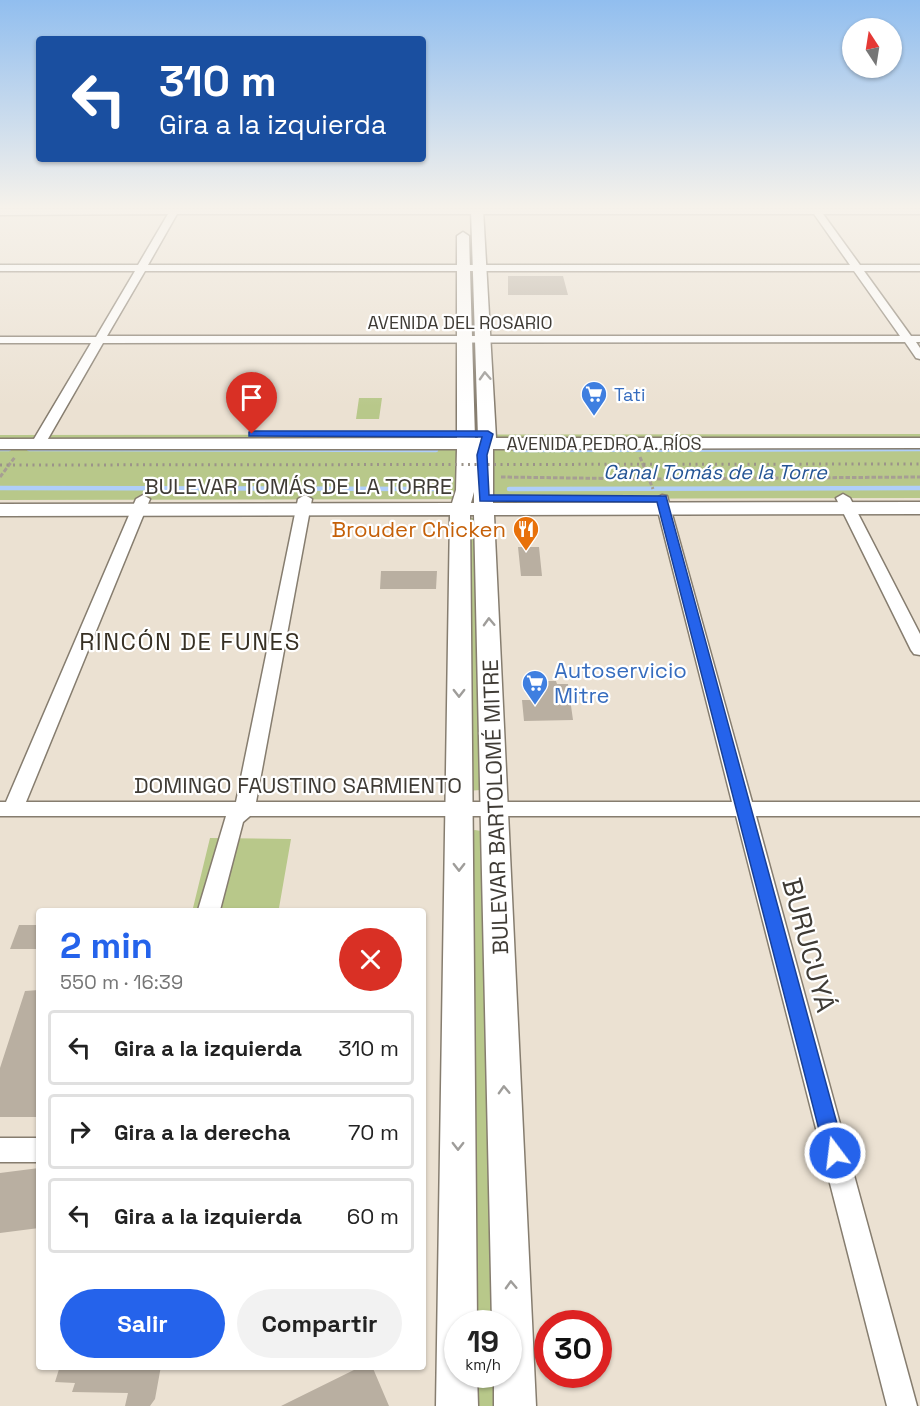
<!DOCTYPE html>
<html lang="es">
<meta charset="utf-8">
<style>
body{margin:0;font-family:"Space Grotesk",sans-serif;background:#f2f2f2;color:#222;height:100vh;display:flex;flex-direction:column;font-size:22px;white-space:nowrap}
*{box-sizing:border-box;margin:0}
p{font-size:20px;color:#767676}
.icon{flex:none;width:33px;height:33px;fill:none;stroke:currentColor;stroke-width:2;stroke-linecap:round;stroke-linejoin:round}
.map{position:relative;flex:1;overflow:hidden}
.side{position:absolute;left:36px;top:908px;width:390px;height:462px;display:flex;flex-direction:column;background:#fff;border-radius:6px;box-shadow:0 2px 4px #0004}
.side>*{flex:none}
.top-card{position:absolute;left:36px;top:36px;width:390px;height:126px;border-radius:6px;box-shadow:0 2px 4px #0004;background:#1a4fa0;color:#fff;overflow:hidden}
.needle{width:39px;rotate:348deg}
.fabs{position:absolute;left:842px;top:18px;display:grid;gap:12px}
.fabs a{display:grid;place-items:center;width:60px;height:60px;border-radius:50%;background:#fff;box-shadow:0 2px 4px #0004;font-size:30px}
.speed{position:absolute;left:444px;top:1310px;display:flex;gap:12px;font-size:30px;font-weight:700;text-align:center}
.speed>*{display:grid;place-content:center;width:78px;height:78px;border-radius:50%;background:#fff;box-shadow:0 2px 4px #0004;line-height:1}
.speed small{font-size:15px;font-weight:400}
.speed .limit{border:9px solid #d22;background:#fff;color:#111}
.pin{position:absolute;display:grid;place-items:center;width:51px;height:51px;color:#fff;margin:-62px -26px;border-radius:50% 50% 50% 0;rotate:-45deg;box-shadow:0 0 6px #0007}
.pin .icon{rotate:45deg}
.me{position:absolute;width:66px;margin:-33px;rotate:345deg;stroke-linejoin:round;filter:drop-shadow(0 0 4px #0008)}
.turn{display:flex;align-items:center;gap:21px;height:126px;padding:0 24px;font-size:27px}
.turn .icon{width:78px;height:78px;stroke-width:2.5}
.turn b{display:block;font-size:42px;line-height:51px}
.round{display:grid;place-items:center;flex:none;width:63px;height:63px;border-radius:32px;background:#f2f2f2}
.head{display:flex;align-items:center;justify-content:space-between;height:102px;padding:0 24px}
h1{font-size:36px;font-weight:600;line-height:45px;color:#2563eb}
.cta{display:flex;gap:12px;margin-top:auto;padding:12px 24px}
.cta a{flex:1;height:69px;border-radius:36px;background:#2563eb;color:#fff;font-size:24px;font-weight:600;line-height:69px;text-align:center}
.cta a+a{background:#f2f2f2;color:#222}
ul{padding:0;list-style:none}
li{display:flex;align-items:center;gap:18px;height:75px;margin:0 12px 9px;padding:0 12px;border:3px solid #e0e0e0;border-radius:6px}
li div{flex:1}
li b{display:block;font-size:22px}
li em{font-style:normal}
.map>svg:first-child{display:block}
.green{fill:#b8c88a}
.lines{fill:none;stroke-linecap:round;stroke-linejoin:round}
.stream{stroke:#afcef9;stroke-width:4.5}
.building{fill:#b9afa1}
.street-casing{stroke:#867d6f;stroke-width:3}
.secondary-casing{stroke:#867d6f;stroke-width:3}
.path{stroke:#a69e93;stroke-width:3;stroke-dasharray:4.5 2;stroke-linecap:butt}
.street{fill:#fff;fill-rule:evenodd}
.secondary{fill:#fff;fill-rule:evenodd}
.rail{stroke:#9b9389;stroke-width:3;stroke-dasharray:2 4.5;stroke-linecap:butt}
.oneway{stroke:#9f9d9a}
.route{fill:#2563eb;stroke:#184099;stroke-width:1.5}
.labels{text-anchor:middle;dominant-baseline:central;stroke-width:4.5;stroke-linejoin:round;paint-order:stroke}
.far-street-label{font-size:18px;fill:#3f3b35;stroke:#fff}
.far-shop-label{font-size:18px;fill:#366cbe;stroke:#fff;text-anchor:start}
.far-water-label{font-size:20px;font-style:italic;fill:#245494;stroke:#fff}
.street-label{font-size:22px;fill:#3f3b35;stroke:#fff}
.food-label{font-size:22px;fill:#c56008;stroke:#fff;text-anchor:end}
.shop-label{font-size:22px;fill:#366cbe;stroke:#fff;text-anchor:start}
.neighbourhood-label{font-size:24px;letter-spacing:1.5px;fill:#373024;stroke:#fff}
.near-street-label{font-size:27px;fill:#3f3b35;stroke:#fff}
</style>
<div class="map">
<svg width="920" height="1406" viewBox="0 0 920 1406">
<rect width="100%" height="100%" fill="#ebe1d2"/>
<!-- green -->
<path class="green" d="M359,398H382L379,419H356Z
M920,434V498L0,500V435Z
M470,518H474L480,790L467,791Z
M475,830L481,831L499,1323H466L469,832Z
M210,838L291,839L279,908H193Z
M466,1374H500V1406H466Z"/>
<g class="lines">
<!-- stream -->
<path class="stream" d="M0,449H9
M29,449L436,450
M515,450L920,449
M0,488L433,489
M509,489L920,488"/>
</g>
<!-- building -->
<path class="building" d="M508,276H563L568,295H508Z
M518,547H539L542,576H521Z
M381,571H437L436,589H380Z
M529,681H556L557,684H568L573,720L524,721L522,700H531Z
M19,925H39V949H10Z
M39,990V1117H0V1068L25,991Z
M39,1168V1228L0,1233V1173Z
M60,1366H161L155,1399L150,1406H125L128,1393L72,1392L75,1383L55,1382Z
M362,1366H372L389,1406H281Z"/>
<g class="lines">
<!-- street casing -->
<g class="street-casing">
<path id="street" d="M0,209H920V214H823L860,265H920V271H864L911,336H920V342H916L920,348V359L916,358L905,342L103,343L45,444L38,448L31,444L91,343H0V337H96L135,271H0V265H138L168,214L0,215ZM177,214H814L850,265H148ZM145,271H854L900,336H107Z
M843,494L850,498L920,634V655L914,654L911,650L836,498Z
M143,495L150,499L26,802H236L298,499L305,495L312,499L256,802H732L655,499L662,495L667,496L752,802H920V816H756L917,1406H887L736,816H250L243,822L220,910H198L226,816H0V802H6L136,499Z
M0,1138H39V1162H0Z"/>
</g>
<!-- secondary casing -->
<g class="secondary-casing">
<path id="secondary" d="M471,209H483L496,438H920V448L493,449V503L920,502V514L494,515L536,1406H494V1374H508V1323H492L474,515H470L477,1323H458V1374H477L478,1406H436L450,515L0,516V504L452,503L456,490L457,449H0V439L457,438V236L463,232L469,236L475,438H478ZM474,492V503H471Z"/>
</g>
<!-- path -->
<path class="path" d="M640,457L653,489
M0,477L15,457
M501,477L649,479L920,477"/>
<!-- street -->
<use href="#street" class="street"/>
<!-- secondary -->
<use href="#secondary" class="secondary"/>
<!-- rail -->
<path class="rail" d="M0,465L920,464"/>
</g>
<!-- one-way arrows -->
<defs><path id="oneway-chevron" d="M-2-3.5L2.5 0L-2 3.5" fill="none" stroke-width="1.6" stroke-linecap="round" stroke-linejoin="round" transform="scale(1.5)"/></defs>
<g class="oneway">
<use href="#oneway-chevron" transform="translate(485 376) rotate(-93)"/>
<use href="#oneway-chevron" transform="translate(489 622) rotate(-92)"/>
<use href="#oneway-chevron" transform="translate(459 693) rotate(90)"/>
<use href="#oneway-chevron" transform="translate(459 867) rotate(90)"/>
<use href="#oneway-chevron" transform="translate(504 1090) rotate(-92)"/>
<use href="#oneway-chevron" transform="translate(458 1146) rotate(90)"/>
<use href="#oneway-chevron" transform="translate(511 1285) rotate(-92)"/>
</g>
<!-- sky -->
<linearGradient id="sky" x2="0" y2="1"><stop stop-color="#91beef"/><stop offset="0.51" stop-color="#f6f2eb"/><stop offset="1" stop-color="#f6f2eb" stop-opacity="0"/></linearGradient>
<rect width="920" height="406" fill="url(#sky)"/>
<!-- route -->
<path class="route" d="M252,431H488L493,434L487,455L489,495L666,496L845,1153L842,1159L835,1162L828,1159L825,1153L657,502L480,501L477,455L482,437L249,436V432Z"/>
<!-- icons -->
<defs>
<g id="supermarket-pin" transform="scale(1.35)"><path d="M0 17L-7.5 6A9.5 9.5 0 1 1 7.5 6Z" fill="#3f7fe0" stroke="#fff"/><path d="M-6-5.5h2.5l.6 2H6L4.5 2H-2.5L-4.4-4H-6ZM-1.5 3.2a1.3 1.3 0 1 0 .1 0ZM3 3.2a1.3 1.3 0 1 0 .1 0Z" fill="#fff"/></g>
<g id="restaurant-pin" transform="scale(1.35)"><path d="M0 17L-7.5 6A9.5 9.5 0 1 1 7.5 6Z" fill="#e8710a" stroke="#fff"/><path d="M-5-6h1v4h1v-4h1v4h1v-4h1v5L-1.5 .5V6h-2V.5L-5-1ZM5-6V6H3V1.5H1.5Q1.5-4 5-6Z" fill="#fff"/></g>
</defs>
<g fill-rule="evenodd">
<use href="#supermarket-pin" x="594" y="394"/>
<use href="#restaurant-pin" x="526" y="529"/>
<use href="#supermarket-pin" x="535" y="683"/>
</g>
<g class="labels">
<!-- far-street labels -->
<g class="far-street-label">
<text x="460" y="322">AVENIDA DEL ROSARIO</text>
<text x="604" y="443">AVENIDA PEDRO A. RÍOS</text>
</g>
<!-- far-shop labels -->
<g class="far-shop-label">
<text x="614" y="394">Tati</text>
</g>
<!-- far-water labels -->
<g class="far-water-label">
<text x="715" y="472">Canal Tomás de la Torre</text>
</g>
<!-- street labels -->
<g class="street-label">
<text x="298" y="486">BULEVAR TOMÁS DE LA TORRE</text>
<text x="298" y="785">DOMINGO FAUSTINO SARMIENTO</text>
<text transform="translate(495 807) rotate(-92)">BULEVAR BARTOLOMÉ MITRE</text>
</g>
<!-- food labels -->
<g class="food-label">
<text x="506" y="529">Brouder Chicken</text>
</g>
<!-- shop labels -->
<g class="shop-label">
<text x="554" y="670">Autoservicio<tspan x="554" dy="25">Mitre</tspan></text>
</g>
<!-- neighbourhood labels -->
<g class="neighbourhood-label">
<text x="190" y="641">RINCÓN DE FUNES</text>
</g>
<!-- near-street labels -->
<g class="near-street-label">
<text transform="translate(809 945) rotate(75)">BURUCUYÁ</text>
</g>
</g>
</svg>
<div class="fabs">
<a><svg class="needle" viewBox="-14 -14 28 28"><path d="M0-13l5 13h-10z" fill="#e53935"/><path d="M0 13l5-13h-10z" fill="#767676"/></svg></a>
</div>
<div class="speed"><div>19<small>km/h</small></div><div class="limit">30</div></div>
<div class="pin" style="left:252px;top:434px;background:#d93025"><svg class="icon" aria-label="arrive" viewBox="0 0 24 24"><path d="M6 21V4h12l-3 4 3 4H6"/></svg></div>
<svg class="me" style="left:835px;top:1153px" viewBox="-20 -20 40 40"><circle r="17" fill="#2563eb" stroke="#fff" stroke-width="3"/><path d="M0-11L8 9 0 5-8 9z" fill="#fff"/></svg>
<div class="top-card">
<div class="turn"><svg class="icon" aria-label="left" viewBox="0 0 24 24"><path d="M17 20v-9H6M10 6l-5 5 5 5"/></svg><div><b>310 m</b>Gira a la izquierda</div></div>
</div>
<section class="side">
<div class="head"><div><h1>2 min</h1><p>550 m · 16:39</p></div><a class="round" style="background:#d93025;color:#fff"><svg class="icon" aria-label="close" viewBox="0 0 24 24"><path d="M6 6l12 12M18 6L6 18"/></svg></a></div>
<ul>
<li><svg class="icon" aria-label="left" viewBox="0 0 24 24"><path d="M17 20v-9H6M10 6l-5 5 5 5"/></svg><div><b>Gira a la izquierda</b></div><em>310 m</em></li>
<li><svg class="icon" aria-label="right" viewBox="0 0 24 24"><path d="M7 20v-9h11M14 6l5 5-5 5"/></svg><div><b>Gira a la derecha</b></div><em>70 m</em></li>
<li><svg class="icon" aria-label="left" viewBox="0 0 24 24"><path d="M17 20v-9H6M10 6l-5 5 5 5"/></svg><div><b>Gira a la izquierda</b></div><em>60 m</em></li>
</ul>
<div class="cta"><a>Salir</a><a>Compartir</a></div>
</section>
</div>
